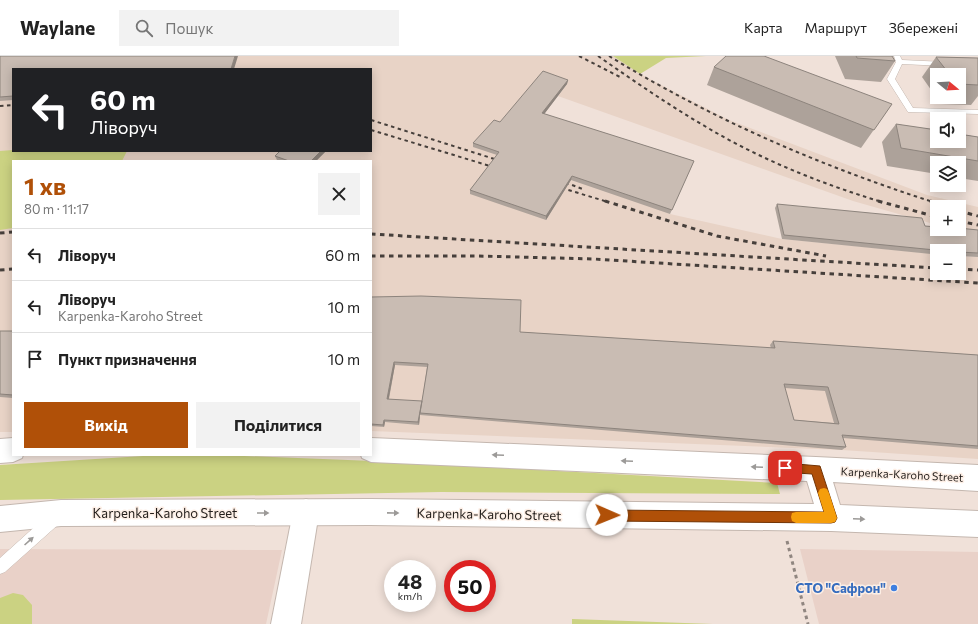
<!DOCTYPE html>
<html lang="uk">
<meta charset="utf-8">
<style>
body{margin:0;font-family:Commissioner,sans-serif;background:#f2f2f2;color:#222;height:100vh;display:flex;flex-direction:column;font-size:15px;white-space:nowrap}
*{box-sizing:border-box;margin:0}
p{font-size:13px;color:#767676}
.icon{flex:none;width:22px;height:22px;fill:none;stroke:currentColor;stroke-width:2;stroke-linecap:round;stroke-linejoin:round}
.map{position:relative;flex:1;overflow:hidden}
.drawer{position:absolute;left:12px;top:104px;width:360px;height:296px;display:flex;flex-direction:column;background:#fff;border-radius:0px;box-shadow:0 2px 10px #0003}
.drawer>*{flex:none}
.top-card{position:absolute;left:12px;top:12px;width:360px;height:84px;border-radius:0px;box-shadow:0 2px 10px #0003;background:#202124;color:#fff;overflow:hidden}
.needle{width:26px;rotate:108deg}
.tools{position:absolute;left:930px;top:12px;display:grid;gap:8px}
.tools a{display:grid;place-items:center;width:36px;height:36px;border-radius:0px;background:#fff;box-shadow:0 2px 10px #0003;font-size:20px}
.speed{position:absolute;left:384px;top:504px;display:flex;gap:8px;font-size:20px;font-weight:700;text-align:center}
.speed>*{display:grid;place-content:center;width:52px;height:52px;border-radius:50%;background:#fff;box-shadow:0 2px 10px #0003;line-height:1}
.speed small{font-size:10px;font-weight:400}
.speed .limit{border:6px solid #d22;background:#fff;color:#111}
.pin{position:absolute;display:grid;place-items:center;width:34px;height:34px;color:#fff;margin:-17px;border-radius:8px;box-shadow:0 2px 6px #0006}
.me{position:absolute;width:44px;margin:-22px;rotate:91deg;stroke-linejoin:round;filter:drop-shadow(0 0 3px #0008)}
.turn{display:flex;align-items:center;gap:14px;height:84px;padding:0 12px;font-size:18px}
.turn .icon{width:52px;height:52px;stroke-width:2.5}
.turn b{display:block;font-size:28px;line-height:34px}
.round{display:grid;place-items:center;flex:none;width:42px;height:42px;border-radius:0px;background:#f2f2f2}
.headline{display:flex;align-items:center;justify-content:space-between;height:68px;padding:0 12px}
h1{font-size:24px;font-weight:700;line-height:30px;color:#b05008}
.primary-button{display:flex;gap:8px;margin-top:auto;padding:8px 12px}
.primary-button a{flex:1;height:46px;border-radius:0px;background:#b05008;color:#fff;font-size:16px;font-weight:700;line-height:46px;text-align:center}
.primary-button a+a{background:#f2f2f2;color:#222}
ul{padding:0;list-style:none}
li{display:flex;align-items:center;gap:12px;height:52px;padding:0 12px;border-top:1px solid #e0e0e0}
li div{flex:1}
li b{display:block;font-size:15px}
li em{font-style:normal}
header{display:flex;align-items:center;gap:24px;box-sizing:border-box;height:56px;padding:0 20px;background:#fff;border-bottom:1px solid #e0e0e0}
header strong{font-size:19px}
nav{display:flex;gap:22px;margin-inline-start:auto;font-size:14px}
.search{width:280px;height:36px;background:#f2f2f2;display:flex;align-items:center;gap:10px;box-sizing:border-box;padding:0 14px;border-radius:0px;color:#767676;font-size:15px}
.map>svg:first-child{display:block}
.commercial{fill:#e9d1c8}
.built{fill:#e8d3c6;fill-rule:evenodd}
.green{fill:#cbd282}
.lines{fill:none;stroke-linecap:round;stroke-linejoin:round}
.lane-casing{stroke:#c4b7af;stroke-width:1}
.street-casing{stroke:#c4b7af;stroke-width:2}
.secondary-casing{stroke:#c4b7af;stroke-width:2}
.path{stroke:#908680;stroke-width:3;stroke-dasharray:3.5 3.5;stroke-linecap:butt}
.lane{fill:#fff;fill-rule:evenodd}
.street{fill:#fff;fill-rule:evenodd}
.secondary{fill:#fff;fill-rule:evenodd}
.rail-far1{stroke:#463f3b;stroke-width:2;stroke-dasharray:3.5 3.5;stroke-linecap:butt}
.rail{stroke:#463f3b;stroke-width:3;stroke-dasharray:4.5 4.5;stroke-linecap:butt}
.wall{fill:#ada29a;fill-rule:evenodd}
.shaded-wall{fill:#8d847d}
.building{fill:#c9bcb3;stroke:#8d847d;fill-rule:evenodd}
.oneway{fill:#9c9a98}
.route{fill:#b05008;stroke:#723405}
.slow{fill:#f59e0b}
.shop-dot{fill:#3f7fe0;stroke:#fdefe6;stroke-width:1.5}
.labels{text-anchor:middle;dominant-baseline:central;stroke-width:3;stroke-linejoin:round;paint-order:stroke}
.street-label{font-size:11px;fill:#231e1b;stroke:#fdefe6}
.near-street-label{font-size:13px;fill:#231e1b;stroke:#fdefe6}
.near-shop-label{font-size:13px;font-weight:bold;fill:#366cbe;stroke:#fdefe6;text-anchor:end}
</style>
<header>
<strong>Waylane</strong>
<div class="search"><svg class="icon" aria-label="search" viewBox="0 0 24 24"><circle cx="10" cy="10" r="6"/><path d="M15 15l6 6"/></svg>Пошук</div>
<nav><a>Карта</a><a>Маршрут</a><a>Збережені</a></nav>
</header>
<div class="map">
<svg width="978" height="568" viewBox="0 0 978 568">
<rect width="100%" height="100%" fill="#f0e1d9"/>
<!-- commercial -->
<path class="commercial" d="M0,493L282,494L266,568H0Z
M800,493L978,496V568H819Z"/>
<!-- built -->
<path class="built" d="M0,0H613L640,18L729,64L927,139L978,151V181L959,173V151H937V169L853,145L558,40L567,28L500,70L670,158L782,183L937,198V217H959V200L978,201V403L842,394L371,375V105H13V376H0ZM13,13H371V95H13Z"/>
<!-- green -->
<path class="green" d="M613,0H706L666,2L640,18Z
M13,94V95H127L122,105H13V172L0,174V95Z
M159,399H220L373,405L777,427L780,438L441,436L0,444V409Z
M13,537L23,539L32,549V568H0V542Z
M572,563L713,568H572Z"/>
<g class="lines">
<!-- lane casing -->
<g class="lane-casing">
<path id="lane" d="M894,0H900L902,4L945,6L949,8L945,10L902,8L895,23L913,52L978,54V58L908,56L887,23L896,6Z
M55,455L60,457L62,462L60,467L5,516L0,518V502L50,457Z"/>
</g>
<!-- street casing -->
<g class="street-casing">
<path id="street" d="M306,443L315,447L319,456L301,568H271L293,456L297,447Z"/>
</g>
<!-- secondary casing -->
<g class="secondary-casing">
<path id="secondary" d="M13,382V399H23L22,402L13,406L0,407V383Z
M371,382L816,401L978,409V435L833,426L840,449L978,455V481L831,475L370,469L61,470L0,476V450L61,444L370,443L814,448L807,425L371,406L362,402L361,399H371Z"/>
</g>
<!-- path -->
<path class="path" d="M787,485L808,568"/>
<!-- lane -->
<use href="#lane" class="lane"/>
<!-- street -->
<use href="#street" class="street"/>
<!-- secondary -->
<use href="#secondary" class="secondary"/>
<!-- rail-far1 -->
<path class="rail-far1" d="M579,0L620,21
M598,0C634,25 670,50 708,72C762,104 822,128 882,146
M609,0C712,63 818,109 933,146
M0,50L13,49
M371,64L504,106
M371,74L500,113
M559,124L585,134
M555,130L608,146"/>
<!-- rail -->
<path class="rail" d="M605,145L717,180L826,200
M878,145L937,161
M930,145L947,151
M959,155L978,160
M959,165L978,169
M0,177L13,176
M371,178L937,212
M371,200H478L594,203L978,227
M959,213L978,214
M0,214L13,213"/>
</g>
<!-- wall -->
<path class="wall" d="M0,0L13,13V44L0,45Z
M835,0H892L895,5L881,26L845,23Z
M936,1L978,2V40L971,49L941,48L922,21ZM937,19H959V41H937Z
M714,11L892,48L861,92L707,29Z
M568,24L567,28L544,58L694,105L670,158L571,124L546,164L470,138V134L497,99L473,91V87Z
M896,68L978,81V125L959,122V107H937V118L887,110L882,86Z
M280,95H326L316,105H279L277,104L275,100Z
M777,148L925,170L978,174V201L959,200V195H937V198H931L782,183L775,152Z
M371,241L520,276L771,292L770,289L773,285L978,299V393L843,382L846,391L842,394L420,359L419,369L385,366L384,371L371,370ZM395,309L427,311L422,346L389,343ZM785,332L825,335L834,367L794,364Z
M0,275H13V342L0,341Z"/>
<!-- shaded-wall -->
<path class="shaded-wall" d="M235,0H238L234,13H231Z
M568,24L567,28L542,61V57Z
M321,95H326L316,105H311Z
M572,120L571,124L546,164V160Z
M394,306L395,309L388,346L387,343Z
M420,357V359L419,369L418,366Z
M384,364L385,366L384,371L383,369Z"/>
<!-- building -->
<path class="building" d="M0,0H235L231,13H13V40L0,41Z
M726,0H764L892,48L874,74L714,11Z
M856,0H892L895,5L857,2Z
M936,1L978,2V29L959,28V19H950Z
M543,15L568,24L542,57L694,105L672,154L572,120L546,160L470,134L499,96L473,87L494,64L500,66Z
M896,68L937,74V85H959V78L978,81V105L901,92Z
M280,95H321L311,105H289L275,100Z
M777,148L922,162L925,170L937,171V173H959V172L978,174V197L959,196V195L935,194L784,179Z
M421,240L521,244L520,276L775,292L773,285L978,299V390L842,379L846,391L420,357L428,308L394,306L387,343L422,345L418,366L384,364L383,369L371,368V241ZM784,328L828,331L839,368L794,364Z
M0,275H13V339L0,338Z"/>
<!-- one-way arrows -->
<defs><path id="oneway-solid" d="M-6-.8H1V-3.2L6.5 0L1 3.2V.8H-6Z"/></defs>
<g class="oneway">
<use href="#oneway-solid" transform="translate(498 399) rotate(-177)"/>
<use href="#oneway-solid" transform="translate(627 405) rotate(-177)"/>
<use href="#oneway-solid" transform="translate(757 411) rotate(-177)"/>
<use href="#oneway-solid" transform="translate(263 457)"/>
<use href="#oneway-solid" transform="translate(393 457) rotate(1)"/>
<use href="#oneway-solid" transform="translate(859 463) rotate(2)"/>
<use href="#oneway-solid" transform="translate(29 485) rotate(-42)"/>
</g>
<!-- route -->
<path class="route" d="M785,407L820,410L837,462L835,466L831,467L607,465L603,463L602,459L603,455L607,454L824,456L812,418L782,416L780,412L782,408Z"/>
<!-- slow -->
<path class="slow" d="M824,432L827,433L829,437L837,462L835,466L831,467H796L792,465L791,461L792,457L796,456H824L818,437L820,433Z"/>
<!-- markers -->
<circle class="shop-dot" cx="894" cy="532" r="4"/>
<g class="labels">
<!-- street labels -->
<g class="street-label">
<text transform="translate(902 418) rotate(3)">Karpenka-Karoho Street</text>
</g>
<!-- near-street labels -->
<g class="near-street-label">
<text x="165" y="457">Karpenka-Karoho Street</text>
<text transform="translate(489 458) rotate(1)">Karpenka-Karoho Street</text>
</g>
<!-- near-shop labels -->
<g class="near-shop-label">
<text x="886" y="532">СТО "Сафрон"</text>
</g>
</g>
</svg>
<div class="tools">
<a><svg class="needle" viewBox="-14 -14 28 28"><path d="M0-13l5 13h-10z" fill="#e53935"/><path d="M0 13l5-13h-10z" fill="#767676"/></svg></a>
<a><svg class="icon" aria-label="sound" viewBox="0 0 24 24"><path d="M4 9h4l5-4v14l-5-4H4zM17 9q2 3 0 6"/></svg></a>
<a><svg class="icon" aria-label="layers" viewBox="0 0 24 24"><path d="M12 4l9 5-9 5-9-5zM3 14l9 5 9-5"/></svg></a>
<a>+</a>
<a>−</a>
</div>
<div class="speed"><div>48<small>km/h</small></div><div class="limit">50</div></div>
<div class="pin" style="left:785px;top:412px;background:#d93025"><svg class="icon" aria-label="arrive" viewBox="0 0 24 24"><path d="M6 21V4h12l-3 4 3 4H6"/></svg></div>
<svg class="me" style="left:607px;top:459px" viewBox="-20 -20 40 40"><circle r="19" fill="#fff"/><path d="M0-13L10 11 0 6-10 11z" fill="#b05008"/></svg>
<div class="top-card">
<div class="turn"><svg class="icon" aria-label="left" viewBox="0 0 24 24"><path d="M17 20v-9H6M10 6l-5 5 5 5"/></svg><div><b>60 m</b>Ліворуч</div></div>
</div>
<section class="drawer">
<div class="headline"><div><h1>1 хв</h1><p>80 m · 11:17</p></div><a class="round"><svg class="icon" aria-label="close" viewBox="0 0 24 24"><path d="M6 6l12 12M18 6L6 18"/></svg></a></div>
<ul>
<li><svg class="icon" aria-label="left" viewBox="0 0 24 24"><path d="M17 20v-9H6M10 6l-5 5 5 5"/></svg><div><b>Ліворуч</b></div><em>60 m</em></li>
<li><svg class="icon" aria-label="left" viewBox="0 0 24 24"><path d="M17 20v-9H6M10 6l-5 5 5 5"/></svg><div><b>Ліворуч</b><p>Karpenka-Karoho Street</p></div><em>10 m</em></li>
<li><svg class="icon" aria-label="arrive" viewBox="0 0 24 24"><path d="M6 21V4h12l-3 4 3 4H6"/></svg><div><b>Пункт призначення</b></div><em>10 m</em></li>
</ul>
<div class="primary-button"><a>Вихід</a><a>Поділитися</a></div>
</section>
</div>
